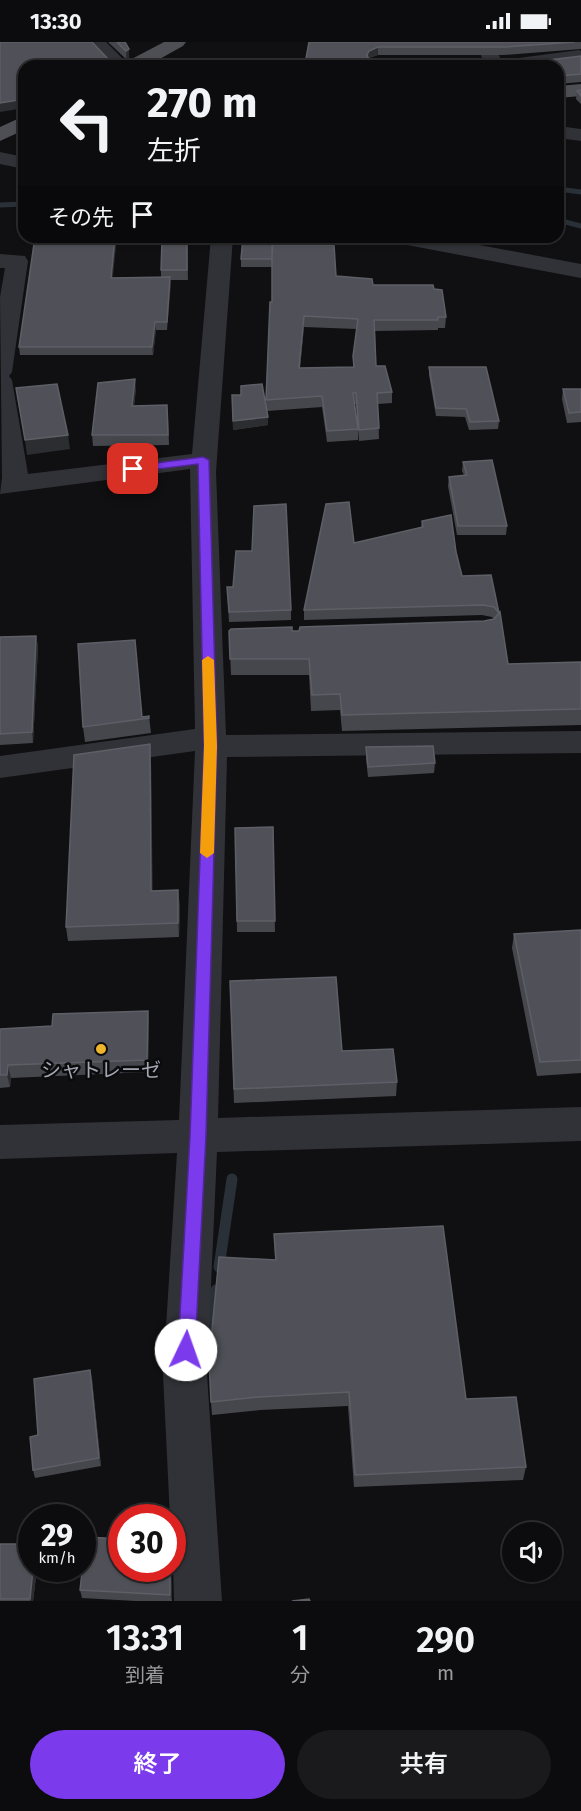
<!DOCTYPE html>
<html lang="ja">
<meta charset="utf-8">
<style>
body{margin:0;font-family:"Fira Sans","Noto Sans JP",sans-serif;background:#1a1a1c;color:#f1f3f6;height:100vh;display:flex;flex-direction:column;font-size:22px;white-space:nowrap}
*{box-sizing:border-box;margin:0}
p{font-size:20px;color:#9a9b9e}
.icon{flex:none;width:33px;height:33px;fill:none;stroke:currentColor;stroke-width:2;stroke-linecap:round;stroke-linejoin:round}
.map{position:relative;height:1559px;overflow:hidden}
.sheet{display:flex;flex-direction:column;background:#0c0c0e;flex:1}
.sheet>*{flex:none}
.banner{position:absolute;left:18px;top:18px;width:546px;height:183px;border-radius:18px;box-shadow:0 2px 4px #0004,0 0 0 2px #2c2c2e;background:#0c0c0e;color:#f1f3f6;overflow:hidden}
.buttons{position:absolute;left:502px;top:1480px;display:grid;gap:12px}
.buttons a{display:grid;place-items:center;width:60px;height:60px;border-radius:50%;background:#0c0c0e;box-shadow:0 2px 4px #0004,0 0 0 2px #2c2c2e;font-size:30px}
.speed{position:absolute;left:18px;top:1462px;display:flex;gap:12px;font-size:30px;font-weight:700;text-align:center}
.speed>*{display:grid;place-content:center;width:78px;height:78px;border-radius:50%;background:#0c0c0e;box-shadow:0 2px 4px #0004,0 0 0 2px #2c2c2e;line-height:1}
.speed small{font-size:15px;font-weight:400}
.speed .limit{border:9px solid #d22;background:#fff;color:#111}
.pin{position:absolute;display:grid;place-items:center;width:51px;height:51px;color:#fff;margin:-26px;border-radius:12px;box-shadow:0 3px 9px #0006}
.me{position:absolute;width:66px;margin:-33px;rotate:3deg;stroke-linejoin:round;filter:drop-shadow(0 0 4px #0008)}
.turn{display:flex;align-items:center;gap:21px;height:126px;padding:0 30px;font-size:27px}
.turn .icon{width:78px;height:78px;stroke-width:2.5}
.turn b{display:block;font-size:42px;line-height:51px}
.then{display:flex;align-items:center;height:57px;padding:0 30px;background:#0003;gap:12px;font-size:22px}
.eta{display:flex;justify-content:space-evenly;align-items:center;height:102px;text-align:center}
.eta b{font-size:36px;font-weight:600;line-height:42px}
.action{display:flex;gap:12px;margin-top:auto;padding:12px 30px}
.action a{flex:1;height:69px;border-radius:36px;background:#7c3aed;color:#fff;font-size:24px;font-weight:600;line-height:69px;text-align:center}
.action a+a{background:#1a1a1c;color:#f1f3f6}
.status{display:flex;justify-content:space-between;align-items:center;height:42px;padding:0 30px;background:#0c0c0e;direction:ltr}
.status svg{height:16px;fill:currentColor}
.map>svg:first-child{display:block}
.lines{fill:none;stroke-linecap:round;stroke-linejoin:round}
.stream-far1{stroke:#293037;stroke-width:5}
.stream{stroke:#293037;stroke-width:11}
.minor{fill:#313237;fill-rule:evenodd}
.major{fill:#4d4f55;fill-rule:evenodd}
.wall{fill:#46474d;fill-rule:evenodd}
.shaded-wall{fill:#2c2d31}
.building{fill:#505158;stroke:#5d5f66;stroke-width:1.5;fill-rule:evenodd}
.route{fill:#7c3aed;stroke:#51269a;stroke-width:1.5}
.slow{fill:#f59e0b}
.poi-dot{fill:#eeb52c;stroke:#0b0b0d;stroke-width:2}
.labels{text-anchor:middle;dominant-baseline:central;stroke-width:5;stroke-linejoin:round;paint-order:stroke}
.poi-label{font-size:20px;fill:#a2a6b2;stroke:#0b0b0d}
</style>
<div class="status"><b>13:30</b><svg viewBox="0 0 49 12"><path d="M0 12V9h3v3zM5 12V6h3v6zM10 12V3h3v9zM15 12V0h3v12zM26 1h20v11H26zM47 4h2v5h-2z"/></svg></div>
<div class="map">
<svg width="581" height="1559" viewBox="0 0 581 1559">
<rect width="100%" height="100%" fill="#101012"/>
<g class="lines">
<!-- stream-far1 -->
<path class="stream-far1" d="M558,147L581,150
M0,163L24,162
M558,178L581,184"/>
<!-- stream -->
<path class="stream" d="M219,1225L232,1137
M207,1317L216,1248"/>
<!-- minor -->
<path class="minor" d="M87,0H106L130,24H110Z
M476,0H494L503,24H485Z
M579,8L581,9V19L579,20L546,24H511L510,22L512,18L519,16Z
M558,84L581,87V99L558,96Z
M0,110L24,115V127L0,122Z
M211,195H233L216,430L226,693L581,689V711L227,715L218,1076L581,1065V1099L217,1110L207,1332L222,1559H174L172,1476H170L163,1332L177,1111L0,1117V1083L179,1078L195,709L0,736V714L195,687L190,427L0,452L2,436L0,255L5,226H0V212L25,214L28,219L12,330L9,334L12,338L28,432L192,412Z
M391,195H437L581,222V236L402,202L394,200Z"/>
<!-- major -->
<path class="major" d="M164,0H186L183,4L147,24H124L126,20Z
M581,42V54L558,56V44Z
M24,74V88L0,99V85Z"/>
</g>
<!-- wall -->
<path class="wall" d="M108,0H125L129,16L126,17Z
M309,0H581V7L504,13H378L369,16V18L541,19L581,14V40L558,42V24H305Z
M581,48V62L576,57L577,49Z
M187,197L188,238H170L167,288H156L153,313H20L19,305L113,236L161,235V228Z
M273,203L336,234L373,243L434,247L446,275L445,286H438V288L375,289L376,324L392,350V361L378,362L379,397L359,399L356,362H355L358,387V398L327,400L322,365L267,369L268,383L233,388L232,353L266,362L270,260H272V215V225H241V217ZM304,285L357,287L353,314V325L300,326Z
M429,325L499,379L498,387L469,388L465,375L436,374L429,333Z
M136,347L134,364L168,373L169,403L93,404L92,393Z
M563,347H581V380L567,381L562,357Z
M463,420L507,484L506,493H457L448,444L449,435L464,433L462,429Z
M422,479L456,510L462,534L491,533L508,622L581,620V683L342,689L340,668L311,669L309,633H231L229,589H299L484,579L494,577L492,575L482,573L304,578V568L354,501L421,485Z
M227,545L291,568V578L229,580Z
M36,594L38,605L33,701L0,703V595Z
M149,674L151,691L85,700L83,685Z
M150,702L151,717L152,849L180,863L179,895L68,899L66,885Z
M366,705L435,721L434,731L368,735L366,716Z
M273,785L275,890H237L235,786Z
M581,888V1031L537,1034L512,906L514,892Z
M230,939L342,1009L397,1040L396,1054L234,1061Z
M148,969L149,982L148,1030L11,1036L10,1045L0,1046V987L52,984Z
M274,1192L466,1357L526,1425L523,1438L354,1445L348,1364L260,1368L212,1373L211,1360L275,1218Z
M92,1337L101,1424L35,1436L33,1428L38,1393Z
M0,1502L37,1527L33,1559H0Z
M171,1527L172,1559H136L82,1556L80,1548Z"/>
<!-- shaded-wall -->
<path class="shaded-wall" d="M378,5V13L369,16L367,13L369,9Z
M129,7V16L126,17V9Z
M24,57V66L0,70V61Z
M115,195H117L112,244L111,236Z
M170,235L171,243L167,288V280Z
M304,274V285L299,337V326Z
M155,280L156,288L153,313L152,305Z
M135,337L136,347L133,375L132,364Z
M268,375V383L233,388V379Z
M68,393L70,407L27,413L25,398Z
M36,594L38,605L33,701L32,690Z
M150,702L151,717L153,864L151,849Z
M178,848L180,863L179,895L178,881Z
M148,969L149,982L148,1030L147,1018Z
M8,1023L11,1036L10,1045L7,1033Z
M90,1328L92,1337L101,1424L99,1416Z
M33,1527H37L33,1559H30V1557Z
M170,1527H171L172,1559L170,1553Z"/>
<!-- building -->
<path class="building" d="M0,0H92L108,17L134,18L137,24H24V57L0,61Z
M117,0H125L129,7L126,9Z
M309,0H575L505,5H378L369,9L367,13L369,18L541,19L581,14V32L559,34L558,36V24H361L305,22Z
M581,48V54L577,49Z
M35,195H115L111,236L170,235L167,280H155L152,305H19Z
M243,195H273L272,217H241Z
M187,197V228H161L162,198Z
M272,203H334L336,234L372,237L373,243H433L434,247L442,248L446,275H438V278H374L376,324H385L392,350L377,351L379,386L359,388L356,351H353L358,387L327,389L322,354L266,358L270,260H272ZM304,274L358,277L353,314L354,325L299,326Z
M429,325H486L499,379L470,380L466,367L436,366Z
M135,337L132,364L167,363L168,393H92L98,341Z
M57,342L68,393L25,398L16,346Z
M262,342L268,375L233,379L232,353H241V344Z
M563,347H581V370L569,371Z
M492,418L507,484H458L449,435L467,433L463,420Z
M349,460L354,501L423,485L422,479L451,473L456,510L462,534L491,533L499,571L494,565L483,563L304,568L326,462Z
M286,462L291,568L229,570L227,545H233L236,509H252L254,464Z
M500,570L508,622L581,620V667L342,673L340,652L312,653L309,617H230L229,589L231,587L292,585V589H299L300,585L484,579L494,577Z
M36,594L32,690L0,692V595Z
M135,598L142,675L149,674V676L83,685L78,602Z
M150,702L151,849L178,848V881L66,885L74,713Z
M433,704L435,721L368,725L366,705Z
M273,785L275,879H237L235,786Z
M581,888V1018L540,1020L514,892Z
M336,935L342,1009L393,1007L397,1040L234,1047L230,939Z
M148,969L147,1018L8,1023L7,1033H0V987L52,984L53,972Z
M443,1184L466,1357L516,1355L526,1425L355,1433L349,1350L259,1355L211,1360L209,1319L219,1215L276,1218L274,1192Z
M90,1328L99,1416L33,1428L30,1395L38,1393L34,1337Z
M86,1495L122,1497V1527H170V1553L80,1548Z
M0,1502H32V1527H33L30,1557H0Z
M309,1557L310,1559H292Z"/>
<!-- route -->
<path class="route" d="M203,415L209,418L217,704L206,1094L195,1308L193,1314L186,1317L180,1314L178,1308L190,1094L204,704L198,422L133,430L128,427L133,424Z"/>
<!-- slow -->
<path class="slow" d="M208,614L214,618L217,704L214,811L207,816L200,811L204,704L202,618Z"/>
<!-- markers -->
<circle class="poi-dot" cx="101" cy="1007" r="6"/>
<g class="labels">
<!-- poi labels -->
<g class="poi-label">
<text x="101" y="1028">シャトレーゼ</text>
</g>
</g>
</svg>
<div class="buttons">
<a><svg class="icon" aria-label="sound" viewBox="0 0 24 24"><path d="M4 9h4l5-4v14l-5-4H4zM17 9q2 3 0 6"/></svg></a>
</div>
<div class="speed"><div>29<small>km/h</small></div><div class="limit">30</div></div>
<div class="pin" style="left:133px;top:427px;background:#d93025"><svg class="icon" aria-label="arrive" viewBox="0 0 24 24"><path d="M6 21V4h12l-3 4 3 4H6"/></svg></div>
<svg class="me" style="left:186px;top:1308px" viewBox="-20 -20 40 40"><circle r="19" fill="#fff"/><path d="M0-13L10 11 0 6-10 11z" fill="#7c3aed"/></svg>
<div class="banner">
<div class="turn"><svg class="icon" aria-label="left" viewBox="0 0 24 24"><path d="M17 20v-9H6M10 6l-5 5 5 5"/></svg><div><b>270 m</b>左折</div></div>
<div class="then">その先<svg class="icon" aria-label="arrive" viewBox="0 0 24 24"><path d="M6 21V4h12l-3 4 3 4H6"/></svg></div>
</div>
</div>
<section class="sheet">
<div class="eta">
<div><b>13:31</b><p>到着</p></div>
<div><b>1</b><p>分</p></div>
<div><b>290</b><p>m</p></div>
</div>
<div class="action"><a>終了</a><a>共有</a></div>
</section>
